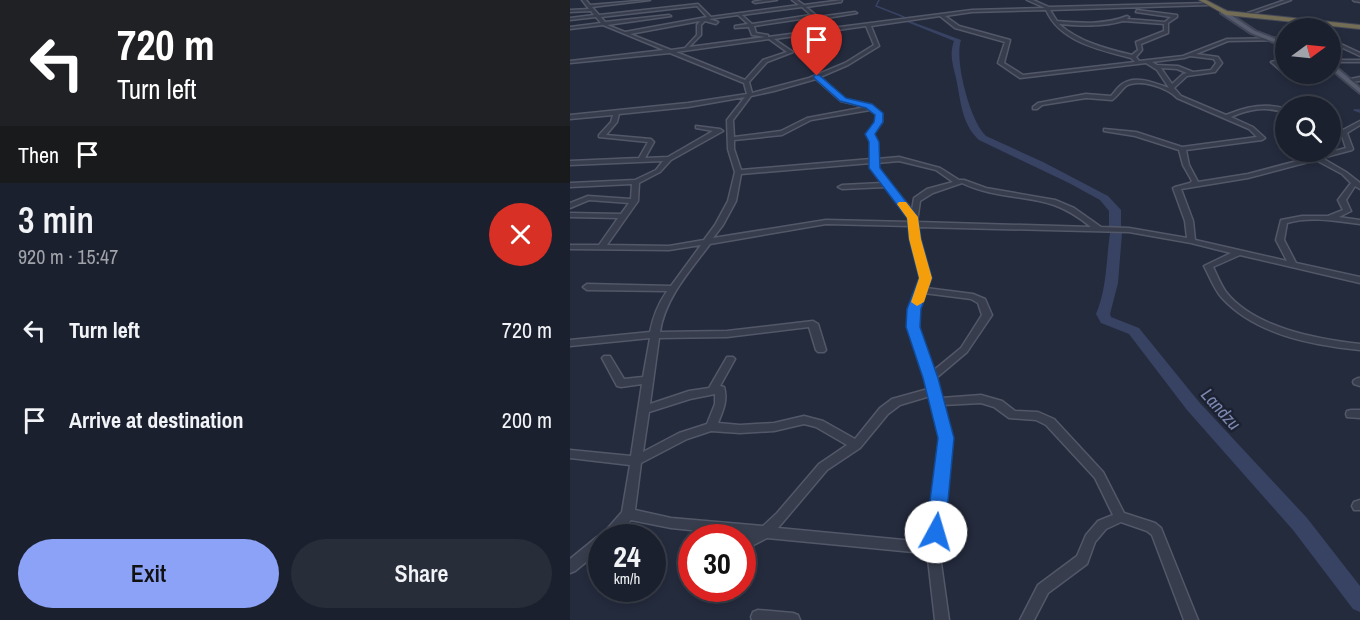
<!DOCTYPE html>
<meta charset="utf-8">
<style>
body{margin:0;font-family:"Archivo Narrow",sans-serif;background:#282d3a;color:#f1f3f6;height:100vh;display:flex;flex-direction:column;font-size:22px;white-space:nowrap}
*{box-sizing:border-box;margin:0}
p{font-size:20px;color:#a0a3aa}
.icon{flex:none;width:33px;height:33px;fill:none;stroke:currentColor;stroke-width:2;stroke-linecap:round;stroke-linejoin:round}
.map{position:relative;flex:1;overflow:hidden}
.drawer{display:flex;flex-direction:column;background:#1b202e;width:570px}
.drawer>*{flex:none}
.guide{background:#202124;color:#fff;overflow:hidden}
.needle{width:39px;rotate:75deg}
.tools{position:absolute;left:705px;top:18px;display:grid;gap:12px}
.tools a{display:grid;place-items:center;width:66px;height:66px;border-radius:50%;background:#1b202e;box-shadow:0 3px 9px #0003,0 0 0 2px #393e4a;font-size:30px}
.speed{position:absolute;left:18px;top:524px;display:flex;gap:12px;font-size:30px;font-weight:700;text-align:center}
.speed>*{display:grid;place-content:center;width:78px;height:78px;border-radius:50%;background:#1b202e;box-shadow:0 3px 9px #0003,0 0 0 2px #393e4a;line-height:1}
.speed small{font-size:15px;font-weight:400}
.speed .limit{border:9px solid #d22;background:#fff;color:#111}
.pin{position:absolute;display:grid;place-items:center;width:51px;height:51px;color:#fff;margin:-62px -26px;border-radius:50% 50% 50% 0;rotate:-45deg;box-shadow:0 0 6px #0007}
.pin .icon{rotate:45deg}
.me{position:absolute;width:66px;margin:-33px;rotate:6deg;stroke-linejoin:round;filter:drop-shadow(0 0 4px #0008)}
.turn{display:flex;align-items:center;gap:21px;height:126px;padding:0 18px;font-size:27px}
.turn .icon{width:78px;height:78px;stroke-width:2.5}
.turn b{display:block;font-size:42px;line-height:51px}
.then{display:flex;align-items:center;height:57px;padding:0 18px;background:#0003;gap:12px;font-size:22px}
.round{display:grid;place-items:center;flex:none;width:63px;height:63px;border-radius:32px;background:#282d3a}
.head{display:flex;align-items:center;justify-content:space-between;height:102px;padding:0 18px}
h1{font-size:36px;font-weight:600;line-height:45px}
.button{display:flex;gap:12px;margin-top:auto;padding:12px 18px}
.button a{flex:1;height:69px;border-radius:36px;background:#8ba2f7;color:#111;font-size:24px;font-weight:600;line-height:69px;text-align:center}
.button a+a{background:#282d3a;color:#f1f3f6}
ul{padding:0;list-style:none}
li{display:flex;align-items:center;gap:18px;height:90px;padding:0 18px}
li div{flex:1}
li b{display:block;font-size:22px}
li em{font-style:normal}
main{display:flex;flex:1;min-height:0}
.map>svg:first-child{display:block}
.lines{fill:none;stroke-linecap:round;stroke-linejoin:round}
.stream{stroke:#384364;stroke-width:1.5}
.river{fill:#384364;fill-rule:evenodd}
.minor-casing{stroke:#535868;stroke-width:3}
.major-casing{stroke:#414656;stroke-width:4}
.highway-casing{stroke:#434858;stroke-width:2}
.minor{fill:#383d4d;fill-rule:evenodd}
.major{fill:#565c6d;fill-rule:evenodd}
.highway{fill:#736d55;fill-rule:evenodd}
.route{fill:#1a73e8;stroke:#114b97;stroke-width:1.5}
.slow{fill:#f59e0b}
.labels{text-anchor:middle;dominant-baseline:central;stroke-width:5;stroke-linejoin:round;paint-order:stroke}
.water-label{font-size:18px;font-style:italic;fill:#7c89b0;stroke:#1d2232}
</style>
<main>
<section class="drawer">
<div class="guide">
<div class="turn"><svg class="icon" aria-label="left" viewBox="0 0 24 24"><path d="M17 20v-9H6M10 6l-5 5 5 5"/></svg><div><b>720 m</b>Turn left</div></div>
<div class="then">Then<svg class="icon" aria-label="arrive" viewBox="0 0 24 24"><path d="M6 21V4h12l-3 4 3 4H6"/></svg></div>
</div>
<div class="head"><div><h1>3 min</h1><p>920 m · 15:47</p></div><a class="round" style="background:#d93025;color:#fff"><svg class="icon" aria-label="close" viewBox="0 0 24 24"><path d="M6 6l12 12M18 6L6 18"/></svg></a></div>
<ul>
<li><svg class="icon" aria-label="left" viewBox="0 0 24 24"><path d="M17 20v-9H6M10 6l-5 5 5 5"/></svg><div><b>Turn left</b></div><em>720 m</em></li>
<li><svg class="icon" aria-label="arrive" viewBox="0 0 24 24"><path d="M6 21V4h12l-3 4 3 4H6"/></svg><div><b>Arrive at destination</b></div><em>200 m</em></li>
</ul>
<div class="button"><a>Exit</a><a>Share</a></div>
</section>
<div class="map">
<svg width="790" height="620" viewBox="0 0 790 620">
<rect width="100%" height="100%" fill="#242b3d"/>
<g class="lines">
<!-- stream -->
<path class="stream" d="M309,0L306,6L334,17
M790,110H784L790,112"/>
<!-- river -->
<path class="river" d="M337,20L391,40C384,60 400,121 416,136L473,162L538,196L551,210V227L547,230L552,233L548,283L540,314L541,317L569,328L629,402L737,518L790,586V612L783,609L723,530L617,410L559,334L531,323L526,314C537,288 536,261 540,233L544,230L539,227V211L530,200L499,183L409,140C391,123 391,101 386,78C383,65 379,55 384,41L337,22Z"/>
<!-- minor casing -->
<g class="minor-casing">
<path id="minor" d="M12,0H16L20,5L80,0L22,7L29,15L128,4L141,17L229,5L222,0H227L234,5L272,0L271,2L236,7L248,17L285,12L287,13L251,19L262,28L402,10L475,8L457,0H463L479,7L639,3L638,5L480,10L487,21C510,23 535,25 557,16L559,17L557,19L595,22L601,17L566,12L567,10L607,15V17L598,23V33L571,44L572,50L566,57L569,61L613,56L657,39L716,38V40L658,41L626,54L648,57L652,63L645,72L617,76L604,88L611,96L656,115C675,107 695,102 716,109V113C696,106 680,109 661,117L683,127L695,138L692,140L616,150L619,165L628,182L678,174L776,148L771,133L760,131V127L773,130L790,121V125L777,133L783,149L782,150L752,158L776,172L790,183V189L785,186L776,200L781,211L769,217L790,220V224C766,221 741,216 717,223L714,240L726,263L790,277V283L670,255L643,267C647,275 651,285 656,292C684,328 747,339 790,344V350C743,345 686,335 652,298C644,289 640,277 634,266L661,253L621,243L559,232L347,227L359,278L356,288L403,294L415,299L422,315L397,352L365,379L371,398L411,395L432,401L445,411L468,412L484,419L533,472L554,513L585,523L591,528L628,620H614L582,535L577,531L551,522L536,529L525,542L517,564L478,593L464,620H450L468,585L507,556L516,535L528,521L543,515L525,478L476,425L466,420L439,418L424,407L411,403L373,405L382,438L370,556L379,620H365L358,559L343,552L197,538L172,551V539L178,536L101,528L61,520L45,537H32V549L5,571L0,573V559L27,537L31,536L52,512L60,465L0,458V450L61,456L72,384L51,387L47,386L32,358L34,356H40L54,379L73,377L80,338L0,346V340L80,332C83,317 88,304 97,291L17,290L13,287L17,284L101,286L131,245L99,250L0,249V245H29L48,218L0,217V213L51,214L59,203L19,200L0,208V203L18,196L61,199L62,184L0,187V183L65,180L86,170L93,161L0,165V161L69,158L78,142L29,137V135L41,122L43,115L0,119V115L118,103L177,94L174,83L100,53L0,63V61L94,50L33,25L0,29V27L31,23L26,17L0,20V18L24,15L21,11L0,12V10L19,9ZM127,6L137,17L55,32L37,25L101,16L99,15L35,22L31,17ZM232,7L241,15L182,24L172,15ZM476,10C490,42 530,50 561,58L565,62L453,75L434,63L440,40L389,26L375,16L402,12ZM168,15L178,24L165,26V28L179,27L182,35L195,37L119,47L131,35V25L135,21L146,24L148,22L139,19ZM370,16L385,28L435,42L428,63L450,78L576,63L587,70L599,88C585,83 564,74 551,85C547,88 544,93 541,96L516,94L468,103L463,107V109H467L472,105L516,98L542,100C548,96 551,90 556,86C570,78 598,88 607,98L679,129L687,137L612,147L566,132L534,129V131L565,136L609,150L613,165L622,181L620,183L605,187L603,188L615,221L617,238L559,228L531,227L504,208L485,200L416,188L394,180H389L370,168L329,157L307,159V142L303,134L312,122V114L301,105L275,99L250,77L278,65L309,46L301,26ZM244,17L258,29L198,37V35L186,33L184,26ZM130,21L127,25V35L115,48L101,50L60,34ZM553,21L594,24V31L566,42L568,50L562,55C537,49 509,42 489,24C511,26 532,27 553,21ZM296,26L304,45L275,63L239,78L182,93L179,82L197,62L223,52L204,39ZM199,39L217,52L193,60L175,80L106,52ZM620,56L644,59L646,63L641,70L623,72L608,66L587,65L582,62L614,58ZM591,68L607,69L617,73L613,74L602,84ZM246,79L271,101L296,107L237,118L211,131L164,137L163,120L181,96L204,91ZM175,97L157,120L158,149L165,172L158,201L145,225L134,240L99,246L37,245L68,201L69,183L90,172L101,160L153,131L150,129L126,126V128L143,131L98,157L75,158L84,142L81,139L36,135L47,122L49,114L118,107ZM300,110L307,115L306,122L297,134L301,142V159L171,170L164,149V140L212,135L241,120ZM746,160L772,174L781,183L768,200L773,210L758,216H732L711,220L706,240L717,261L625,240L623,221L611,189L678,178ZM329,161L366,170L383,182L357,189L344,198L342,210L307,168V163ZM301,163V168L312,183L272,185L268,187L272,189L316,187L340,218V222L256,220L143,238L153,225L166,201L171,174ZM392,183C423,198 453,195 484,205C498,210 510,218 521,227L347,222L350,201L363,193ZM256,224L340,226L351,278L340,309L338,327L358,389L322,399L310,408L285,439L253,421L234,416L204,423L170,425L148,423C153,411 158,400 154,387L150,386L165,359L163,357H157L139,388L119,391L80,404L89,338L157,337L239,327L246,350L248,352H254L256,350L248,324L243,321L157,331L90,332C95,298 120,271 140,244ZM354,293L401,299L408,303L412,315L391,348L363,371C352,339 342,327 354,293ZM145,394V404L137,424L109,433L73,452L79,412L120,399ZM360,396L370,438L358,547L344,541L208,528L257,470L290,448L318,414L330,405ZM234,424L246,427L277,445L249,464L207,513L193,526L101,518L65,510L71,463L117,439L141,431L170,433L204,431Z
M193,0H207L185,3L183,2Z
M715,0H721L675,16L672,15Z
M783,0H790V2L784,1Z
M760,39L790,53V56L760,42Z
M716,58V61L707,63L716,70V74H718L716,75L701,62Z
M760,60H790V62H760Z
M790,77V81L779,82L776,80Z
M788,378H790V386L784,384L783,382L784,380Z
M781,410H790V418L777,417L776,414L777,411Z
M790,500V510H784L782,506L784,502Z
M188,610L223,613L228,615L230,620H182L181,617L183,612Z"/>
</g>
<!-- major casing -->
<g class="major-casing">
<path id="major" d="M651,11H655L685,31L716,43V47L681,33L651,13Z
M760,62L790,88V93L760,68Z"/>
</g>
<!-- highway casing -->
<g class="highway-casing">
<path id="highway" d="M629,0H636L657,11L790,25V29L656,15Z"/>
</g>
<!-- minor -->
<use href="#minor" class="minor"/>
<!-- major -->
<use href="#major" class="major"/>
<!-- highway -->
<use href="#highway" class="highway"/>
</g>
<!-- route -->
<path class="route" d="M244,75H249L276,98L302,104L313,113V122L305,134L309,142L310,168L348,217L351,239L362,278L351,309L350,327L368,378L384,438L375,532L372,538L366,540L359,538L356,532L368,438L353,378L336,327L337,309L349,278L339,239L337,218L299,168V142L295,134L304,122L305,115L296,108L270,101L244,78Z"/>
<!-- slow -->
<path class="slow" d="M329,202H336L348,217L351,239L362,278L354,302L347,306L341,302L349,278L339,239L337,218L327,204Z"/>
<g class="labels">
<!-- water labels -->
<g class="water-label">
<text transform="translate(651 409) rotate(48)">Landzu</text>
</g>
</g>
</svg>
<div class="tools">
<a><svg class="needle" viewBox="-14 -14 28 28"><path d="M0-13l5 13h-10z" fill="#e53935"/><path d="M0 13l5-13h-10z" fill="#a0a3aa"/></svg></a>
<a><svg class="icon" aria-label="search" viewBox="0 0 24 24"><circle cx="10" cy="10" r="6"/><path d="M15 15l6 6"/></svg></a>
</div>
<div class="speed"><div>24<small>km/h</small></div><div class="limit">30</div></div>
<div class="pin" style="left:247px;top:76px;background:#d93025"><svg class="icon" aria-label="arrive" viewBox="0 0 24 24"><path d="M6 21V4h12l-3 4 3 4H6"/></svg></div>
<svg class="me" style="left:366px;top:532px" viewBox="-20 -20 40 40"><circle r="19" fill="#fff"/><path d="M0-13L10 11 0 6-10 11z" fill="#1a73e8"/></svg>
</div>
</main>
